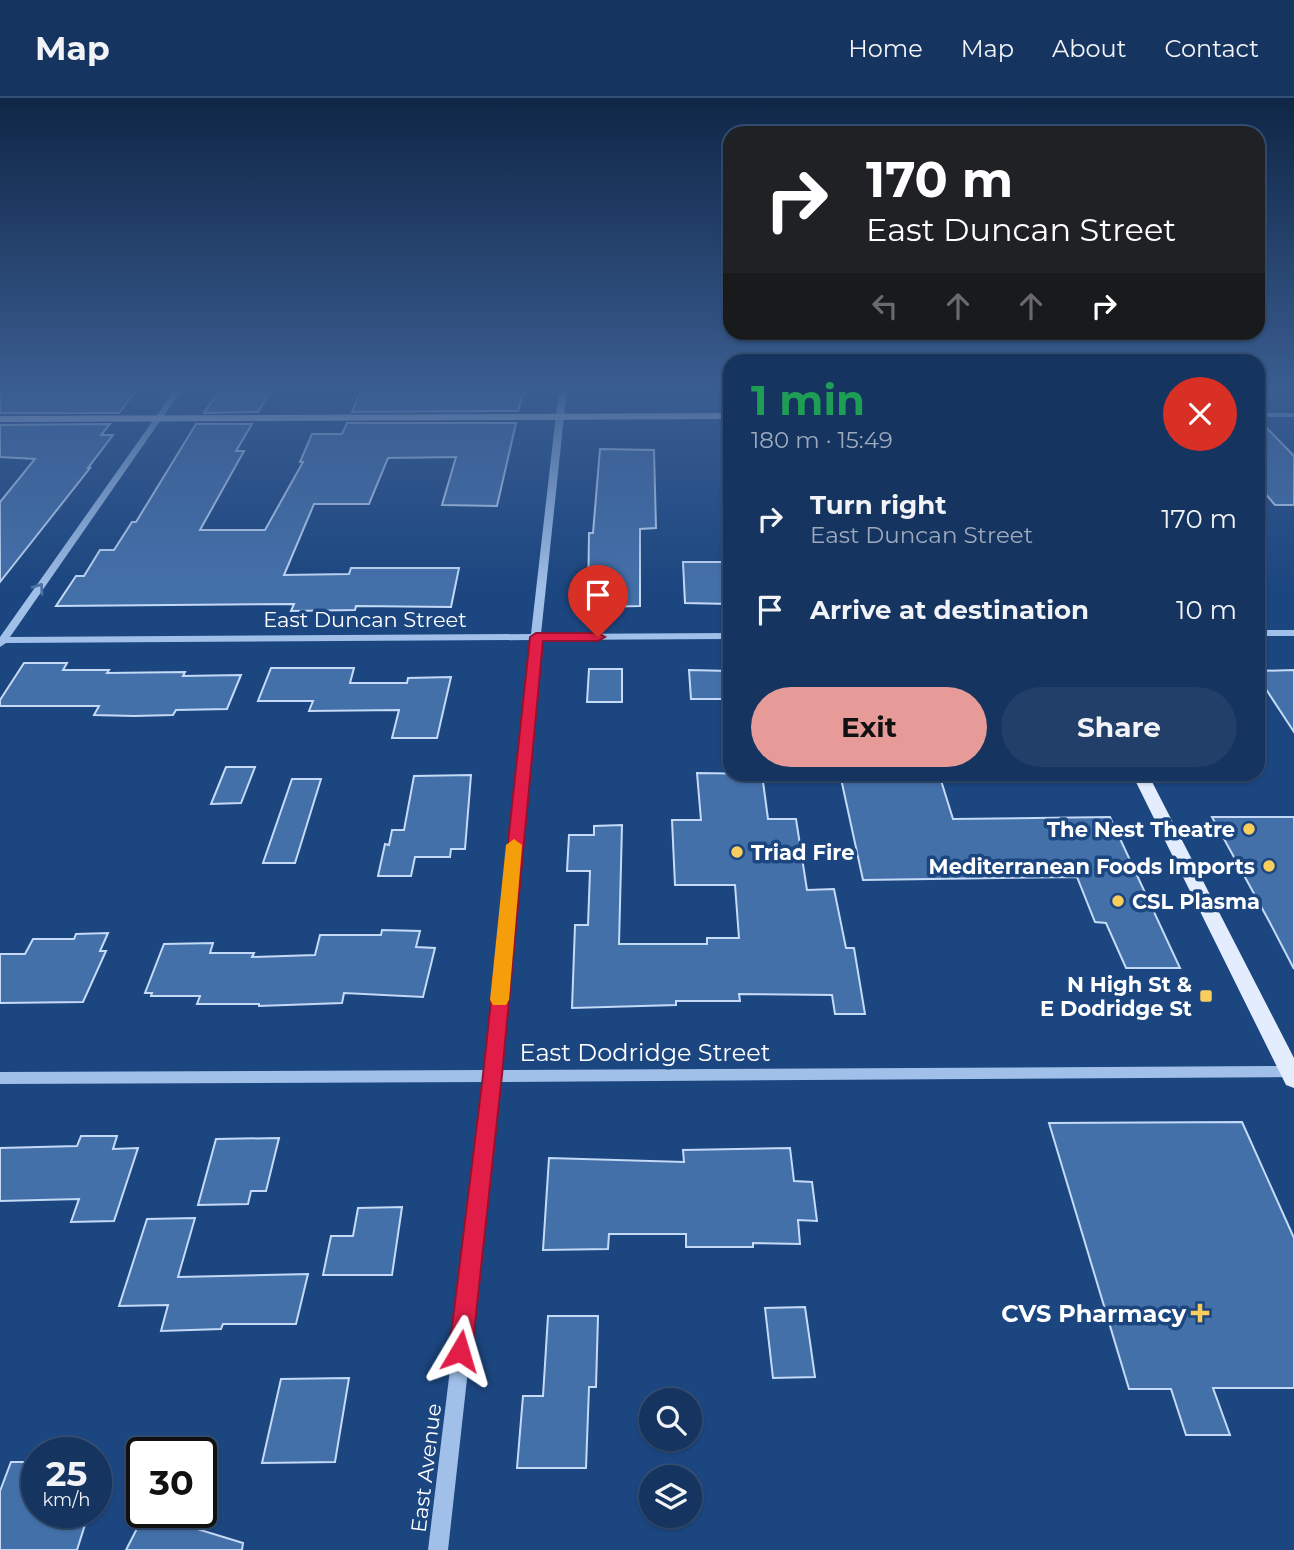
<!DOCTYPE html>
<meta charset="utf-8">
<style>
body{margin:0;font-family:Montserrat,sans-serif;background:#223f69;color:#f1f3f6;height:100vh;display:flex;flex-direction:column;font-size:26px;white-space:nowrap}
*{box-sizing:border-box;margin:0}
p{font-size:23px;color:#9daabd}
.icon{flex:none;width:38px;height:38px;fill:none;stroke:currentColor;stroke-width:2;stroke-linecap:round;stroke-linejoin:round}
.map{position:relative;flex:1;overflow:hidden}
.panel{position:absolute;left:723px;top:256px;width:542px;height:427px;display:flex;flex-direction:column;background:#153460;border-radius:21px;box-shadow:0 2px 5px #0004,0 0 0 2px #344f75}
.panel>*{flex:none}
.hud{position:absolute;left:723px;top:28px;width:542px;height:214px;border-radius:21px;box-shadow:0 2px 5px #0004,0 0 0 2px #344f75;background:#202124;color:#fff;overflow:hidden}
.controls{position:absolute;left:639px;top:1290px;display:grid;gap:14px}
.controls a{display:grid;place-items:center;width:63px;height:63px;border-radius:50%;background:#153460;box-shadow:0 2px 5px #0004,0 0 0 2px #344f75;font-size:35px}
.speed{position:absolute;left:21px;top:1339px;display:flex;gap:14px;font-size:35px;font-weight:700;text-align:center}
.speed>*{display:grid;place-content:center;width:91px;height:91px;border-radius:50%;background:#153460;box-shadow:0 2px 5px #0004,0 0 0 2px #344f75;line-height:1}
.speed small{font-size:18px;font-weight:400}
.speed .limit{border:4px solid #111;border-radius:10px;background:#fff;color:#111}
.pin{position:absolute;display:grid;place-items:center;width:60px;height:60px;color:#fff;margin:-72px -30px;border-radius:50% 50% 50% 0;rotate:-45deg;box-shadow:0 0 7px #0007}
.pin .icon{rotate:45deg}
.me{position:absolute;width:77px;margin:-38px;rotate:7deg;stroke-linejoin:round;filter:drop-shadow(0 0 5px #0008)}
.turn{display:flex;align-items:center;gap:24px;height:147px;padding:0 28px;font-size:32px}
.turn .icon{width:91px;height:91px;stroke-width:2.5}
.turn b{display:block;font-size:49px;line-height:60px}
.lanes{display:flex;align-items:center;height:66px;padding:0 28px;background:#0003;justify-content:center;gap:35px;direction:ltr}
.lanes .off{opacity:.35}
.round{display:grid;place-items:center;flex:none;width:74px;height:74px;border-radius:37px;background:#223f69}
.headline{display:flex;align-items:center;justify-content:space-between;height:119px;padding:0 28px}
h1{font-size:42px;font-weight:700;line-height:52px;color:#1e9e55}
.button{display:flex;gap:14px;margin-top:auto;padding:14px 28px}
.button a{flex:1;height:80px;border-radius:42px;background:#e69b98;color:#111;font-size:28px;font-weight:700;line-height:80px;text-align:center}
.button a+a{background:#223f69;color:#f1f3f6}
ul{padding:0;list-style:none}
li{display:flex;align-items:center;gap:21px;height:91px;padding:0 28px}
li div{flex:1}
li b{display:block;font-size:26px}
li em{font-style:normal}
header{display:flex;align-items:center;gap:42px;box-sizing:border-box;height:98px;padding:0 35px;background:#153460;border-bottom:2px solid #344f75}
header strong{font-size:33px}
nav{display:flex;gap:38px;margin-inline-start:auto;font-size:24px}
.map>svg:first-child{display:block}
.building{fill:#4470aa;stroke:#c4daf7;stroke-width:2}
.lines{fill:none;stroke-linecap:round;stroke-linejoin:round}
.minor{fill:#a0c0e9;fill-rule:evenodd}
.major{fill:#e3edfe;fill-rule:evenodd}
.oneway{stroke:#4a71a5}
.route{fill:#e11d48;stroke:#92132f;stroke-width:2}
.slow{fill:#f59e0b}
.poi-dot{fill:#f9ce5d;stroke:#1c4680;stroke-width:2.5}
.labels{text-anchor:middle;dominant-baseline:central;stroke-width:7;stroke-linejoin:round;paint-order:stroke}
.street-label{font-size:21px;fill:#fff;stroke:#1c4680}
.poi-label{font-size:21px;font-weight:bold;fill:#fff;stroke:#1c4680;text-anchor:end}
.near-street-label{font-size:24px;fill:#fff;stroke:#1c4680}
.near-poi-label{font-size:24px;font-weight:bold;fill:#fff;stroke:#1c4680;text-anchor:end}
</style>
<header>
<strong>Map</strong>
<nav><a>Home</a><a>Map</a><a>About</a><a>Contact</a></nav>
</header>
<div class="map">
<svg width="1294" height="1452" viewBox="0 0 1294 1452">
<rect width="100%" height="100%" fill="#1c4680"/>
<!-- building -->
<path class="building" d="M0,290H138L119,315H0Z
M221,290H255L252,296L269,295L258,314L204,315Z
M362,290H438L524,291L518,313L352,314Z
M1259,322L1294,358V407H1275L1258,387Z
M347,325H516L497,408L442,407L456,359L388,360L369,406H314L284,477L349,476L351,470H459L451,509L356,508L355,512L291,513L294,506L56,508L76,478H84L100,452H114L132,424H136L196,326H252L236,353H244L200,432H265L303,364H300L312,336H342Z
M110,326L101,337H113L88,370H90L0,484V404L35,361L0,359V327Z
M600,351L654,352L656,430L640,431V508L593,509V506H588L589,435H593Z
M683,464H730V506L685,505Z
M24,565H67L63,572H109L107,575L185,574L183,578L241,577L227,611L176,612L173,617L134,618L94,617L99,608H0V602Z
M271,570H354L350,585H407L408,580L451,579L437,640H392L399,612L309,613L313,603H258Z
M589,571H622V604H587Z
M689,572L730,573V601H691Z
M1294,572V634L1258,579V573Z
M226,669H255L241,705L211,706Z
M697,675L762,676L768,721H796L807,792L834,791L846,850H854L865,916H835L832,897L739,896L740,903H676V907L572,910L575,827H588L590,773H567L569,737H594V728L622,727L619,846H707V840H739L735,787H675L672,722H701Z
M840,676H939L953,721L1110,719L1180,870H1126L1106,825L1095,824L1077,779L863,782Z
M471,677L465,751H451L450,759H415L411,778H378L385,746L389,747L392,732H404L414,678Z
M292,681H321L295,765H263Z
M1212,719H1294V871L1269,823Z
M382,832L420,833L416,849L435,850L423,899L344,895L342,905L259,908V906H197L200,898H151L152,895H145L164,846L213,845L210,855H254L252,859L315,857L320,837H381Z
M108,835L100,853H106L83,904L0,905V856H25L33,841H74L76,836Z
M1242,1024L1294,1140V1290H1213L1230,1337H1186L1171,1291H1129L1049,1025Z
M81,1038H117L113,1051L138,1050L114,1123L71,1124L79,1101L0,1103V1050L77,1048Z
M279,1040L266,1093H251L248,1106L198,1107L216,1041Z
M790,1050L794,1083L812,1084L817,1123L798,1122L800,1146L753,1145V1149H686V1136H609L608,1151L543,1152L549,1060L684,1064L683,1052Z
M402,1109L392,1177H323L331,1138H353L358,1110Z
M195,1120L178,1179L308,1176L296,1226H223L221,1231L161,1233L168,1207L119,1208L147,1121Z
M805,1209L815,1279L773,1280L765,1210Z
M548,1218H598L596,1289H589L586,1370H517L523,1298H543Z
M349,1280L335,1364L262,1365L281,1281Z
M11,1364H37V1414H89L77,1452H0V1393Z
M145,1415L243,1445L242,1452H126Z"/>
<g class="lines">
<!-- minor -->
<path class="minor" d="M176,290H183L10,539L531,536L559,290H567L541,536L730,535V541L541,542L523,714L501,972L1290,968L1294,969V979L500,984L448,1452H428L485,984L0,986V974L486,972L511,714L531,542L6,545L0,549V539Z
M1258,315H1294V319H1258Z
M1258,532H1294V538H1258Z"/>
<!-- major -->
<path class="major" d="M730,315V321L0,324V318Z
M1132,676H1148L1294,960V990L1286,987Z"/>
</g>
<!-- one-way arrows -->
<defs><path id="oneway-chevron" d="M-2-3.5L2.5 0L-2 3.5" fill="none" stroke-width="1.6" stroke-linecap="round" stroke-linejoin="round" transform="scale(1.75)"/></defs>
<use class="oneway" href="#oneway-chevron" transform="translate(39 490) rotate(-55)"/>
<!-- sky -->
<linearGradient id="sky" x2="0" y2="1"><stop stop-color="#0f2646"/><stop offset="0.59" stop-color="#3a5d91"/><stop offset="1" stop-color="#3a5d91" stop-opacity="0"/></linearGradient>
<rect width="1294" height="494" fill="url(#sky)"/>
<!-- route -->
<path class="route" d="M536,535H598L605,539L598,543H543L502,977L472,1253L469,1261L460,1264L452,1261L449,1253L483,977L530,539Z"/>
<!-- slow -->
<path class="slow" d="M514,741L522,747L509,902L506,907H493L490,902L506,747Z"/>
<!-- markers -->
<g class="poi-dot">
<circle cx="1249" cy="731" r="7"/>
<circle cx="737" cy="754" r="7"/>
<circle cx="1269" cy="768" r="7"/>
<circle cx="1118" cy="803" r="7"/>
<rect x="1199" y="891" width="14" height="14" rx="3.5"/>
<path d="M1196.5 1204.5h7v7h7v7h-7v7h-7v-7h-7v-7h7z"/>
</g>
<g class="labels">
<!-- street labels -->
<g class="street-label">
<text x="365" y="521">East Duncan Street</text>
<text transform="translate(426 1370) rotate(-83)">East Avenue</text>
</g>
<!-- poi labels -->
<g class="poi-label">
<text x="1235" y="731">The Nest Theatre</text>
<text x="751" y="754" text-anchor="start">Triad Fire</text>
<text x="1255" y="768">Mediterranean Foods Imports</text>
<text x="1132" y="803" text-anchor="start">CSL Plasma</text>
<text x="1192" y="886">N High St &amp;<tspan x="1192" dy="24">E Dodridge St</tspan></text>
</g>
<!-- near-street labels -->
<g class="near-street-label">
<text x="645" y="954">East Dodridge Street</text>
</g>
<!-- near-poi labels -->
<g class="near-poi-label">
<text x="1186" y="1215">CVS Pharmacy</text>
</g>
</g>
</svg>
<div class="controls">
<a><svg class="icon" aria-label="search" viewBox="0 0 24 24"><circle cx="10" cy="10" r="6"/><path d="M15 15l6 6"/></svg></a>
<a><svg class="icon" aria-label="layers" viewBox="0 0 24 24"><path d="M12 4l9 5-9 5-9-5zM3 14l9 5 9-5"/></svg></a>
</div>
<div class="speed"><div>25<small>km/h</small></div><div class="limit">30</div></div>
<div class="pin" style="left:598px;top:539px;background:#d93025"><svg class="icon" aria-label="arrive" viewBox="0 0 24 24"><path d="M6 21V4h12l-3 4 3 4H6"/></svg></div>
<svg class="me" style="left:460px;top:1253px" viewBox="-20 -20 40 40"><path d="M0-17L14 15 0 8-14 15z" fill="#e11d48" stroke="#fff" stroke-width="4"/></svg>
<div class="hud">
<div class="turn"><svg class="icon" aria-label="right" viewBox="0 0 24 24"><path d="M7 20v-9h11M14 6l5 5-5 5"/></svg><div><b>170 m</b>East Duncan Street</div></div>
<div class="lanes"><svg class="icon off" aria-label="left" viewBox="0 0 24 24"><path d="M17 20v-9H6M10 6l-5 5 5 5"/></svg><svg class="icon off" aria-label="ahead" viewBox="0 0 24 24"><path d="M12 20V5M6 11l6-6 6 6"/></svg><svg class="icon off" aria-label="ahead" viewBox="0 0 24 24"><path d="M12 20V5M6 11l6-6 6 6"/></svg><svg class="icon" aria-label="right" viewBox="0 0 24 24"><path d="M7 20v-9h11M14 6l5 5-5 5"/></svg></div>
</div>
<section class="panel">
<div class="headline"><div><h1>1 min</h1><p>180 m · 15:49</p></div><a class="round" style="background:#d93025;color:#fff"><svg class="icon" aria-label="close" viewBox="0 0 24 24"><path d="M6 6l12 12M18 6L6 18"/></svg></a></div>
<ul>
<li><svg class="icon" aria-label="right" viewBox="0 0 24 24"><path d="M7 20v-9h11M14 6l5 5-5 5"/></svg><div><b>Turn right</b><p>East Duncan Street</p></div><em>170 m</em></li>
<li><svg class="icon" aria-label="arrive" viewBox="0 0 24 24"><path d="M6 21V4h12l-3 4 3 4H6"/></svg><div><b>Arrive at destination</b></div><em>10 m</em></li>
</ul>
<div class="button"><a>Exit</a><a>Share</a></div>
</section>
</div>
